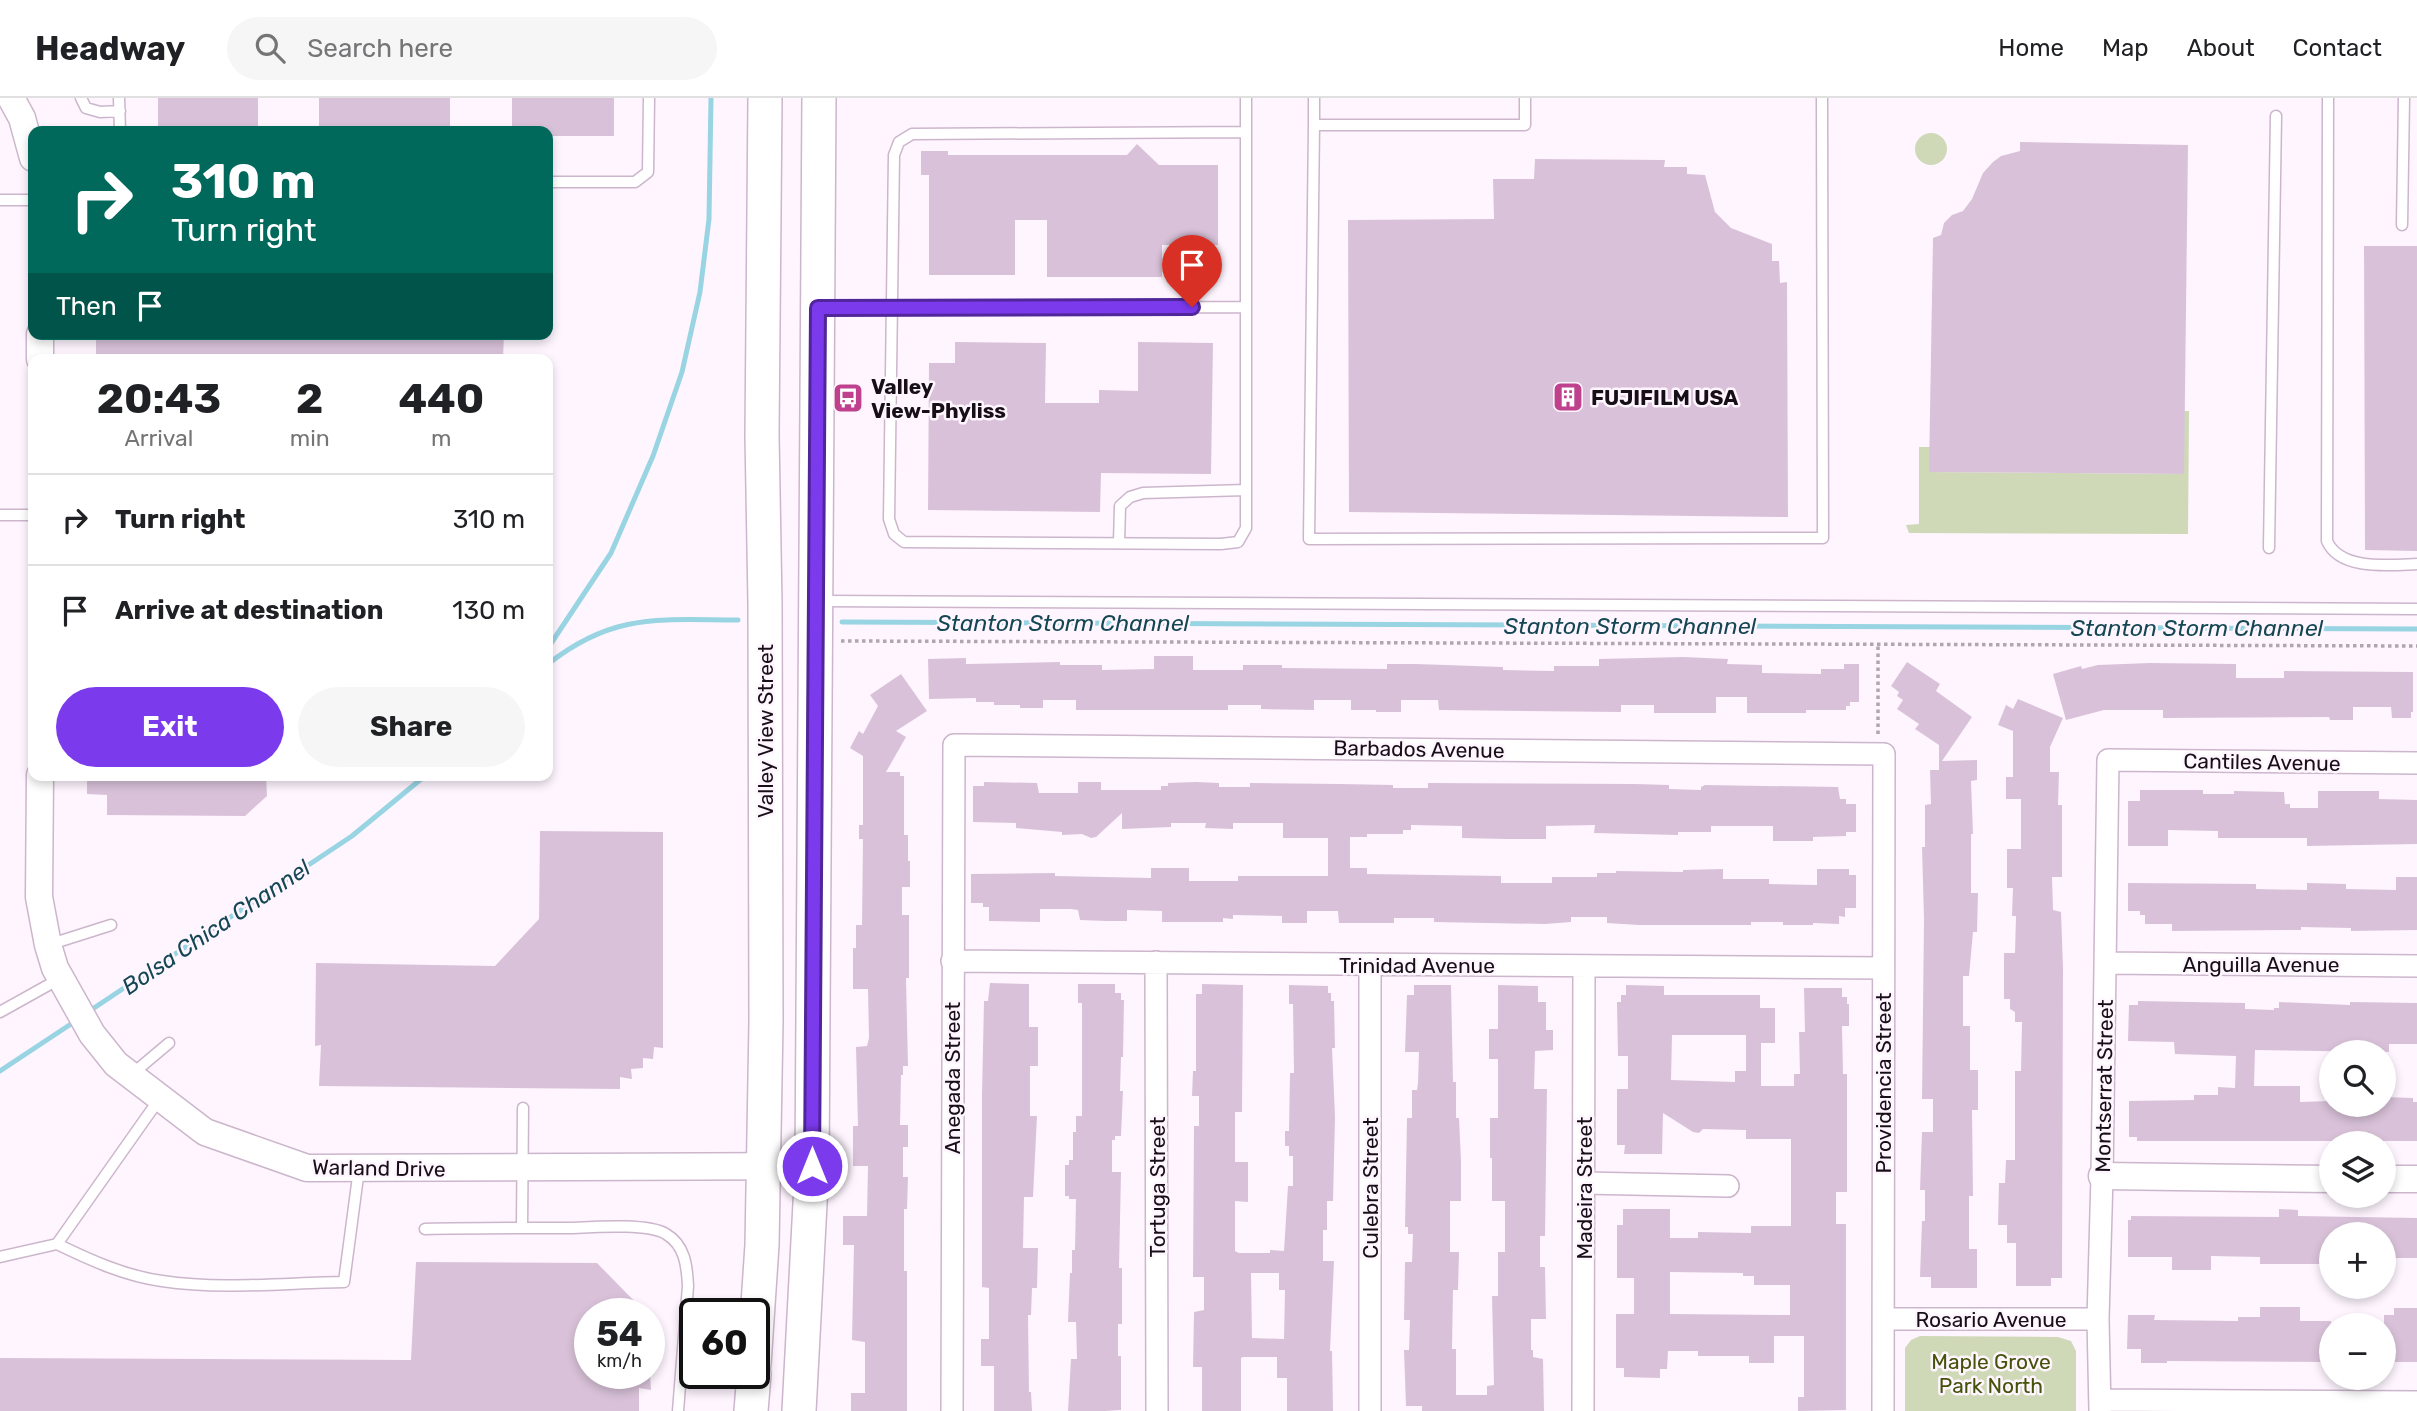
<!DOCTYPE html>
<meta charset="utf-8">
<style>
body{margin:0;font-family:Rubik,sans-serif;background:#f6f6f6;color:#202124;height:100vh;display:flex;flex-direction:column;font-size:26px;white-space:nowrap}
*{box-sizing:border-box;margin:0}
p{font-size:23px;color:#757577}
.icon{flex:none;width:38px;height:38px;fill:none;stroke:currentColor;stroke-width:2;stroke-linecap:round;stroke-linejoin:round}
.map{position:relative;flex:1;overflow:hidden}
.sheet{position:absolute;left:28px;top:256px;width:525px;height:427px;display:flex;flex-direction:column;background:#fff;border-radius:14px;box-shadow:0 4px 10px #0003}
.sheet>*{flex:none}
.top-card{position:absolute;left:28px;top:28px;width:525px;height:214px;border-radius:14px;box-shadow:0 4px 10px #0003;background:#00695c;color:#fff;overflow:hidden}
.controls{position:absolute;left:2319px;top:942px;display:grid;gap:14px}
.controls a{display:grid;place-items:center;width:77px;height:77px;border-radius:50%;background:#fff;box-shadow:0 4px 10px #0003;font-size:35px}
.speed{position:absolute;left:574px;top:1200px;display:flex;gap:14px;font-size:35px;font-weight:700;text-align:center}
.speed>*{display:grid;place-content:center;width:91px;height:91px;border-radius:50%;background:#fff;box-shadow:0 4px 10px #0003;line-height:1}
.speed small{font-size:18px;font-weight:400}
.speed .limit{border:4px solid #111;border-radius:10px;background:#fff;color:#111}
.pin{position:absolute;display:grid;place-items:center;width:60px;height:60px;color:#fff;margin:-72px -30px;border-radius:50% 50% 50% 0;rotate:-45deg;box-shadow:0 0 7px #0007}
.pin .icon{rotate:45deg}
.me{position:absolute;width:77px;margin:-38px;rotate:0deg;stroke-linejoin:round;filter:drop-shadow(0 0 5px #0008)}
.turn{display:flex;align-items:center;gap:24px;height:147px;padding:0 28px;font-size:32px}
.turn .icon{width:91px;height:91px;stroke-width:2.5}
.turn b{display:block;font-size:49px;line-height:60px}
.then{display:flex;align-items:center;height:66px;padding:0 28px;background:#0003;gap:14px;font-size:26px}
.eta{display:flex;justify-content:space-evenly;align-items:center;height:119px;text-align:center}
.eta b{font-size:42px;font-weight:700;line-height:49px}
.button{display:flex;gap:14px;margin-top:auto;padding:14px 28px}
.button a{flex:1;height:80px;border-radius:42px;background:#7c3aed;color:#fff;font-size:28px;font-weight:700;line-height:80px;text-align:center}
.button a+a{background:#f6f6f6;color:#202124}
ul{padding:0;list-style:none}
li{display:flex;align-items:center;gap:21px;height:91px;padding:0 28px;border-top:2px solid #e0e0e0}
li div{flex:1}
li b{display:block;font-size:26px}
li em{font-style:normal}
header{display:flex;align-items:center;gap:42px;box-sizing:border-box;height:98px;padding:0 35px;background:#fff;border-bottom:2px solid #e0e0e0}
header strong{font-size:33px}
nav{display:flex;gap:38px;margin-inline-start:auto;font-size:24px}
.search{width:490px;height:63px;background:#f6f6f6;display:flex;align-items:center;gap:18px;box-sizing:border-box;padding:0 24px;border-radius:38px;color:#757577;font-size:26px}
.map>svg:first-child{display:block}
.green{fill:#cfd9b8}
.lines{fill:none;stroke-linecap:round;stroke-linejoin:round}
.stream{stroke:#99d4e3;stroke-width:5}
.building{fill:#d9c2d9;fill-rule:evenodd}
.service-casing{stroke:#ccb6cc;stroke-width:13}
.minor-casing{stroke:#ccb6cc;stroke-width:24}
.tertiary-casing{stroke:#ccb6cc;stroke-width:29}
.primary-casing{stroke:#ccb6cc;stroke-width:36}
.path{stroke:#afa6af;stroke-width:3.5;stroke-dasharray:3.5 3.5;stroke-linecap:butt}
.service{stroke:#fff;stroke-width:10}
.minor{stroke:#fff;stroke-width:21}
.tertiary{stroke:#fff;stroke-width:26}
.primary{stroke:#fff;stroke-width:33}
.route-casing{stroke:#51269a;stroke-width:18}
.route{stroke:#7c3aed;stroke-width:12}
.labels{text-anchor:middle;dominant-baseline:central;stroke-width:5;stroke-linejoin:round;paint-order:stroke}
.poi-label{font-size:21px;font-weight:bold;fill:#160f17;stroke:#fef5fe;text-anchor:start}
.street-label{font-size:21px;fill:#160f17;stroke:#fef5fe}
.park-label{font-size:21px;fill:#455209;stroke:#fef5fe}
.water-label{font-size:23px;font-style:italic;fill:#144753;stroke:#fef5fe}
</style>
<header>
<strong>Headway</strong>
<div class="search"><svg class="icon" aria-label="search" viewBox="0 0 24 24"><circle cx="10" cy="10" r="6"/><path d="M15 15l6 6"/></svg>Search here</div>
<nav><a>Home</a><a>Map</a><a>About</a><a>Contact</a></nav>
</header>
<div class="map">
<svg width="2417" height="1313" viewBox="0 0 2417 1313">
<rect width="100%" height="100%" fill="#fef5fe"/>
<!-- green -->
<path class="green" d="M1915 51a16 16 0 1 1 32 0a16 16 0 1 1-32 0Z
M2184,313H2189L2188,436L1909,435L1906,427L1919,426V349H1930V374L2184,376Z
M1920,1238L2058,1239L2071,1243L2076,1253V1313H1905V1250L1911,1242Z"/>
<g class="lines">
<!-- stream -->
<path class="stream" d="M842,524L2417,531
M548,550L611,455L653,358L682,274L700,194L709,121L711,0
M548,566C614,514 660,522 738,522
M88,914L352,738L426,677
M0,973L77,922"/>
</g>
<!-- building -->
<path class="building" d="M158,0H258V33H158Z
M319,0H450V33H319Z
M512,0H614V38H548V33H512Z
M2020,44L2188,47L2184,376L1929,374L1933,140L1941,137L1944,125L1952,117L1963,113L1972,101L1983,75L1993,64L2001,58L2020,53Z
M1137,46L1159,67H1218V147H1162V179H1047V122H1015V177H929V77H921V53H948V57H1127Z
M1535,61L1665,62L1664,69H1687V76L1705,77L1715,114L1731,130L1772,146V163H1779L1780,185L1787,184L1788,419L1349,414L1348,122L1494,121L1493,81H1534Z
M2364,148H2417V453L2365,452Z
M96,236H504L503,261H96Z
M955,244L1046,245L1045,305H1099V292L1138,293V244L1213,245L1211,376L1101,375L1100,414L928,412L929,265H955Z
M1154,558H1193V572H1243V567H1282V570L1387,571V566H1416L1503,569V572L1554,573V568H1599V561L1683,559L1728,561L1727,566L1762,567V575L1821,576V571H1844V566H1859V604H1850V608H1846V612H1806V615H1747V599H1716V615H1654V607H1621V614L1439,612L1438,602H1401V614H1376V612H1351V602H1314V612L1261,611V607H1228V612H1076V602H1043V610H1020V607H994V604H976V600L929,601L928,561L966,560V566L1060,564V567H1102V572L1154,571Z
M1907,564L1940,586L1936,593L1972,619L1942,663L1977,662V682L1971,683L1973,736H1971V795H1978L1977,834H1973L1969,878H1963V928H1970V972H1978V1012H1972L1973,1098H1969V1151H1977V1190H1931V1179H1920L1922,1123H1925V1092H1920L1922,1034H1933V1001H1922L1924,821L1922,749H1925V707L1931,706L1930,672H1939V647L1915,631L1919,626L1897,611L1903,602L1897,598L1899,594L1891,588Z
M2150,565L2236,566V580H2284V573L2413,574V614H2411V620H2392L2391,609H2353V622H2330L2329,619L2163,620V612H2104L2066,622L2053,576L2081,568L2082,571L2098,567Z
M901,576L927,613L896,633L906,639L886,674H900V678H904V737H908V763H910V789H902V817H909V880H906L908,968H903V977H901L900,1027H908V1049H903V1079H908L907,1111H904V1173H907V1313H851V1295H865V1244L852,1242L854,1147H843V1118H867L868,1068H853V1028H858L856,949L867,948L869,940L868,891H853V850H856V827H862L863,741H859V727H863V658L850,650L859,633L863,636L878,608L870,597Z
M2018,601L2063,620L2050,649V674H2059L2058,707H2062V779H2052L2053,812L2061,814L2063,870L2062,1180H2051V1188H2016V1145H2007V1127H1998L1999,1085H2005L2006,1062H2015V973H2021L2022,924H2015V914L2010,911V901H2004V855H2015L2016,818H2012L2013,790H2007V751H2021V701H2006V679H2013V633L1998,627L2006,607L2013,611Z
M87,677H266L267,698L245,718L107,717V697L87,696Z
M984,684L1037,685L1039,695H1078V684H1101V692H1161V688H1168V685L1196,684L1219,685V689H1250V685L1340,686L1393,687V690H1428V685L1635,686L1669,687V691L1701,692V689L1705,687L1838,689L1840,701H1846V706H1856V734H1846V738L1813,739V743H1773V728H1711V734H1678V737L1594,735L1595,727L1546,728V741H1506L1462,740V728L1411,727V732H1403V736H1367V739H1350V770H1367V776L1501,778V785H1552V779H1597V775H1616V773L1683,774V772L1723,771V781H1769V786L1817,787V771H1849V777H1856V810H1845V819L1839,818V826L1813,825V827H1783V824H1751V827H1639L1607,825V819H1571V824L1545,826L1434,824V820H1394V825H1339L1338,813H1307V825H1282V818L1233,817V821L1223,820V824H1162V813L1127,812V823H1106L1080,822L1078,812L1071,811H1040V824L989,823V809H983V805H971V776L1055,775V778L1151,780V770H1189V783H1238V778H1328V740H1283V725H1233V731L1205,730L1206,725H1171V729L1122,731V715L1096,739L1091,740L1082,736L1062,737V734L1016,730V725L973,724V688H984Z
M2140,692H2203V696H2234V693L2284,694L2285,706H2290V710H2318V693H2379V701L2417,702V746L2307,748V740H2218V733L2168,732V748H2128V703H2140Z
M540,733L663,734V950L654,949L653,961L643,960V970L631,971L632,981L620,979V991L319,988L321,947L315,948L316,865L495,868L539,821Z
M2396,779H2417V832L2351,833V830L2301,829V832L2172,833V826H2145V817H2140V813H2128V785L2256,786V791L2307,792V785L2346,786V791L2396,792Z
M990,885L1029,886V929H1038V968H1030V1018H1037L1033,1099H1024L1023,1150H1038L1037,1190H1032L1031,1217H1028L1029,1294H1031L1032,1313H994V1268H981V1241H989V1190L982,1189V997L984,903H988Z
M1078,886H1115V895H1121V902H1124L1123,959H1121L1120,993H1123L1121,1038H1115V1042H1112V1074H1121L1119,1170H1122V1226H1118V1258H1121V1312L1105,1313H1068L1071,1261H1077L1076,1224H1068L1070,1175H1072V1152H1075L1076,1101H1069V1098H1065V1067H1069V1062H1073V1034H1076V1018H1082V905H1078Z
M1202,886L1243,887L1242,1014H1235V1064H1248V1104L1235,1103V1153L1239,1155H1270V1152L1284,1153L1288,1088H1293V1058H1289V1048H1285V1033H1289L1290,975H1294L1293,906H1289V887L1328,888V895H1331V903H1334L1335,950H1332L1335,1019L1333,1103H1327V1132H1323V1163H1334L1330,1253H1332L1333,1313H1287V1280H1277V1259H1243L1241,1260V1313H1202V1269H1193L1194,1214L1204,1212V1179H1193L1194,1028H1199V998H1192L1193,973H1196V896H1202ZM1251,1175H1279V1192H1285L1284,1241L1252,1240Z
M1414,887H1451L1453,984H1456V1020H1459L1461,1063V1103H1450V1154H1459L1458,1192H1453L1452,1251H1456V1297H1487V1288L1494,1287L1492,1198H1498V1154H1505V1103H1492V1060H1490V1020H1498V961H1489V931H1498V887L1538,888V904H1546V932H1553V952L1535,953L1534,991H1547L1545,1138H1540V1169H1545L1546,1221H1531V1252H1533V1259L1543,1261L1544,1313H1422V1308H1406L1404,1252H1409L1410,1222H1404L1405,1164H1412L1413,1136H1408V1129H1405L1407,1020H1412V992H1417L1418,985L1419,954H1405L1407,897H1414Z
M1626,887L1664,888V897H1760V910H1775V945H1761V988H1794V976H1800L1799,934H1805L1804,890H1842V899H1847V906H1849V928H1842L1843,976H1847V1094H1836V1126H1846V1312L1798,1313V1299H1804V1238H1774V1265H1749V1258H1698V1253H1668L1667,1271H1660V1280L1624,1279V1270H1616V1216H1634V1180H1617V1127H1623V1111H1670V1140H1698V1134L1751,1135V1128H1791V1041H1746V1032L1703,1031L1699,1035L1693,1034L1663,1015L1662,1056H1624L1625,1047H1617V991H1628V958H1618L1617,904H1621V897H1626ZM1672,937H1746V973H1735V984L1671,982ZM1670,1174L1743,1175V1178H1754V1187H1790V1217L1670,1216Z
M2138,903L2245,905V911L2274,912V910H2279V904L2350,907V904L2417,905V946H2389V954L2255,952L2254,988H2300V1004L2331,1003V1006H2384V999L2413,1000V1004H2417V1043H2137V1039H2129V1003L2194,1002V997H2218V989L2235,990L2236,958L2175,956L2174,944L2128,943L2129,907H2138Z
M2279,1111L2298,1112V1118L2417,1120V1160H2384V1136H2331V1166H2260V1159L2211,1158V1172H2172V1159H2128V1122H2131V1118L2279,1119Z
M416,1164L597,1165L647,1216H590V1276H650L651,1292L639,1290V1313H0V1260L411,1262Z
M2260,1209H2300V1223H2331V1264L2167,1263V1265H2141V1251H2127L2128,1217H2155L2154,1222L2238,1223V1219H2260Z
M2394,1210H2417V1264H2384V1217H2394Z"/>
<g class="lines">
<!-- service casing -->
<g class="service-casing">
<path id="service" d="M81,0L86,10L100,14L120,13
M119,0L120,33
M1246,0V430L1238,444L1221,446L904,444L894,436L889,421L894,57L899,44L912,36L1246,34
M1314,0V27H1525V0
M2328,0L2327,443C2340,473 2390,467 2417,466
M1314,27L1309,441L1823,440L1822,0
M548,84H635L648,74L649,0
M0,102H33
M2402,127L2404,0
M822,210L1246,209
M0,417H33
M1119,445L1120,408L1130,399L1143,395L1246,392
M2269,450L2276,18
M820,503L2417,511
M48,847L111,827
M0,914L61,880
M131,977L169,945
M160,1000L57,1146C90,1162 125,1178 162,1183C221,1192 284,1185 344,1184L359,1071
M522,1130L523,1010
M425,1131C473,1130 522,1130 570,1130C593,1129 648,1125 666,1136C685,1147 687,1168 688,1188L678,1313
M0,1159L57,1146"/>
</g>
<!-- minor casing -->
<g class="minor-casing">
<path id="minor" d="M952,863L1883,870
M1156,864L1157,1313
M2106,865L2417,868
M1370,866V1313
M1584,1085L1728,1088
M1884,1221H2098
M2100,1302L2417,1304
M952,1313L954,647L1884,656L1883,1313
M1583,1313L1584,868
M2100,1313L2098,1221L2102,1078L2108,662L2417,665"/>
</g>
<!-- tertiary casing -->
<g class="tertiary-casing">
<path id="tertiary" d="M11,0L22,20L33,60
M40,236V261
M40,677L39,799L48,847L55,870L92,936L116,966L205,1034L307,1070L812,1068
M2102,1078L2331,1081
M2384,1081H2417"/>
</g>
<!-- primary casing -->
<g class="primary-casing">
<path id="primary" d="M754,1266L762,1147L766,924L765,506L762,337L765,0
M751,1313L754,1276
M799,1313L812,1068L819,0"/>
</g>
<!-- path -->
<path class="path" d="M841,543L2417,548
M1878,636V547"/>
<!-- service -->
<use href="#service" class="service"/>
<!-- minor -->
<use href="#minor" class="minor"/>
<!-- tertiary -->
<use href="#tertiary" class="tertiary"/>
<!-- primary -->
<use href="#primary" class="primary"/>
</g>
<g class="lines">
<!-- route casing -->
<g class="route-casing">
<path id="route" d="M812,1068L818,210L1192,209"/>
</g>
<!-- route -->
<use href="#route" class="route"/>
</g>
<!-- icons -->
<defs>
<g id="building-square" transform="scale(1.575)"><rect x="-9" y="-9" width="18" height="18" rx="4" fill="#bf418e" stroke="#fef5fe"/><path d="M-4-6H4V6H1V3H-1V6H-4ZM-2.5-4.3h1.7v1.8h-1.7ZM.8-4.3h1.7v1.8H.8ZM-2.5-1h1.7V.8h-1.7ZM.8-1h1.7V.8H.8Z" fill="#fff"/></g>
<g id="bus-square" transform="scale(1.575)"><rect x="-9" y="-9" width="18" height="18" rx="4" fill="#bf418e" stroke="#fef5fe"/><path d="M-5-6H5V4H4V6H2V4H-2V6H-4V4H-5ZM-3.5-4V0h7V-4ZM-3.5 1.2v1.5H-2V1.2ZM2 1.2v1.5H3.5V1.2Z" fill="#fff"/></g>
</defs>
<g fill-rule="evenodd">
<use href="#building-square" x="1568" y="299"/>
<use href="#bus-square" x="848" y="300"/>
</g>
<g class="labels">
<!-- poi labels -->
<g class="poi-label">
<text x="871" y="288">Valley<tspan x="871" dy="24">View-Phyliss</tspan></text>
<text x="1591" y="299">FUJIFILM USA</text>
</g>
<!-- street labels -->
<g class="street-label">
<text transform="translate(765 633) rotate(-90)">Valley View Street</text>
<text transform="translate(1419 651) rotate(1)">Barbados Avenue</text>
<text transform="translate(2262 664) rotate(1)">Cantiles Avenue</text>
<text x="2261" y="866">Anguilla Avenue</text>
<text x="1417" y="867">Trinidad Avenue</text>
<text transform="translate(952 980) rotate(-90)">Anegada Street</text>
<text transform="translate(1883 985) rotate(-90)">Providencia Street</text>
<text transform="translate(2104 988) rotate(-89)">Montserrat Street</text>
<text transform="translate(379 1070) rotate(1)">Warland Drive</text>
<text transform="translate(1157 1089) rotate(-90)">Tortuga Street</text>
<text transform="translate(1370 1090) rotate(-90)">Culebra Street</text>
<text transform="translate(1584 1090) rotate(-90)">Madeira Street</text>
<text x="1991" y="1221">Rosario Avenue</text>
</g>
<!-- park labels -->
<g class="park-label">
<text x="1991" y="1263">Maple Grove<tspan x="1991" dy="24">Park North</tspan></text>
</g>
<!-- water labels -->
<g class="water-label">
<text x="1063" y="525">Stanton Storm Channel</text>
<text x="1630" y="528">Stanton Storm Channel</text>
<text x="2197" y="530">Stanton Storm Channel</text>
<text transform="translate(216 829) rotate(-34)">Bolsa Chica Channel</text>
</g>
</g>
</svg>
<div class="controls">
<a><svg class="icon" aria-label="search" viewBox="0 0 24 24"><circle cx="10" cy="10" r="6"/><path d="M15 15l6 6"/></svg></a>
<a><svg class="icon" aria-label="layers" viewBox="0 0 24 24"><path d="M12 4l9 5-9 5-9-5zM3 14l9 5 9-5"/></svg></a>
<a>+</a>
<a>−</a>
</div>
<div class="speed"><div>54<small>km/h</small></div><div class="limit">60</div></div>
<div class="pin" style="left:1192px;top:209px;background:#d93025"><svg class="icon" aria-label="arrive" viewBox="0 0 24 24"><path d="M6 21V4h12l-3 4 3 4H6"/></svg></div>
<svg class="me" style="left:812px;top:1068px" viewBox="-20 -20 40 40"><circle r="17" fill="#7c3aed" stroke="#fff" stroke-width="3"/><path d="M0-11L8 9 0 5-8 9z" fill="#fff"/></svg>
<div class="top-card">
<div class="turn"><svg class="icon" aria-label="right" viewBox="0 0 24 24"><path d="M7 20v-9h11M14 6l5 5-5 5"/></svg><div><b>310 m</b>Turn right</div></div>
<div class="then">Then<svg class="icon" aria-label="arrive" viewBox="0 0 24 24"><path d="M6 21V4h12l-3 4 3 4H6"/></svg></div>
</div>
<section class="sheet">
<div class="eta">
<div><b>20:43</b><p>Arrival</p></div>
<div><b>2</b><p>min</p></div>
<div><b>440</b><p>m</p></div>
</div>
<ul>
<li><svg class="icon" aria-label="right" viewBox="0 0 24 24"><path d="M7 20v-9h11M14 6l5 5-5 5"/></svg><div><b>Turn right</b></div><em>310 m</em></li>
<li><svg class="icon" aria-label="arrive" viewBox="0 0 24 24"><path d="M6 21V4h12l-3 4 3 4H6"/></svg><div><b>Arrive at destination</b></div><em>130 m</em></li>
</ul>
<div class="button"><a>Exit</a><a>Share</a></div>
</section>
</div>
